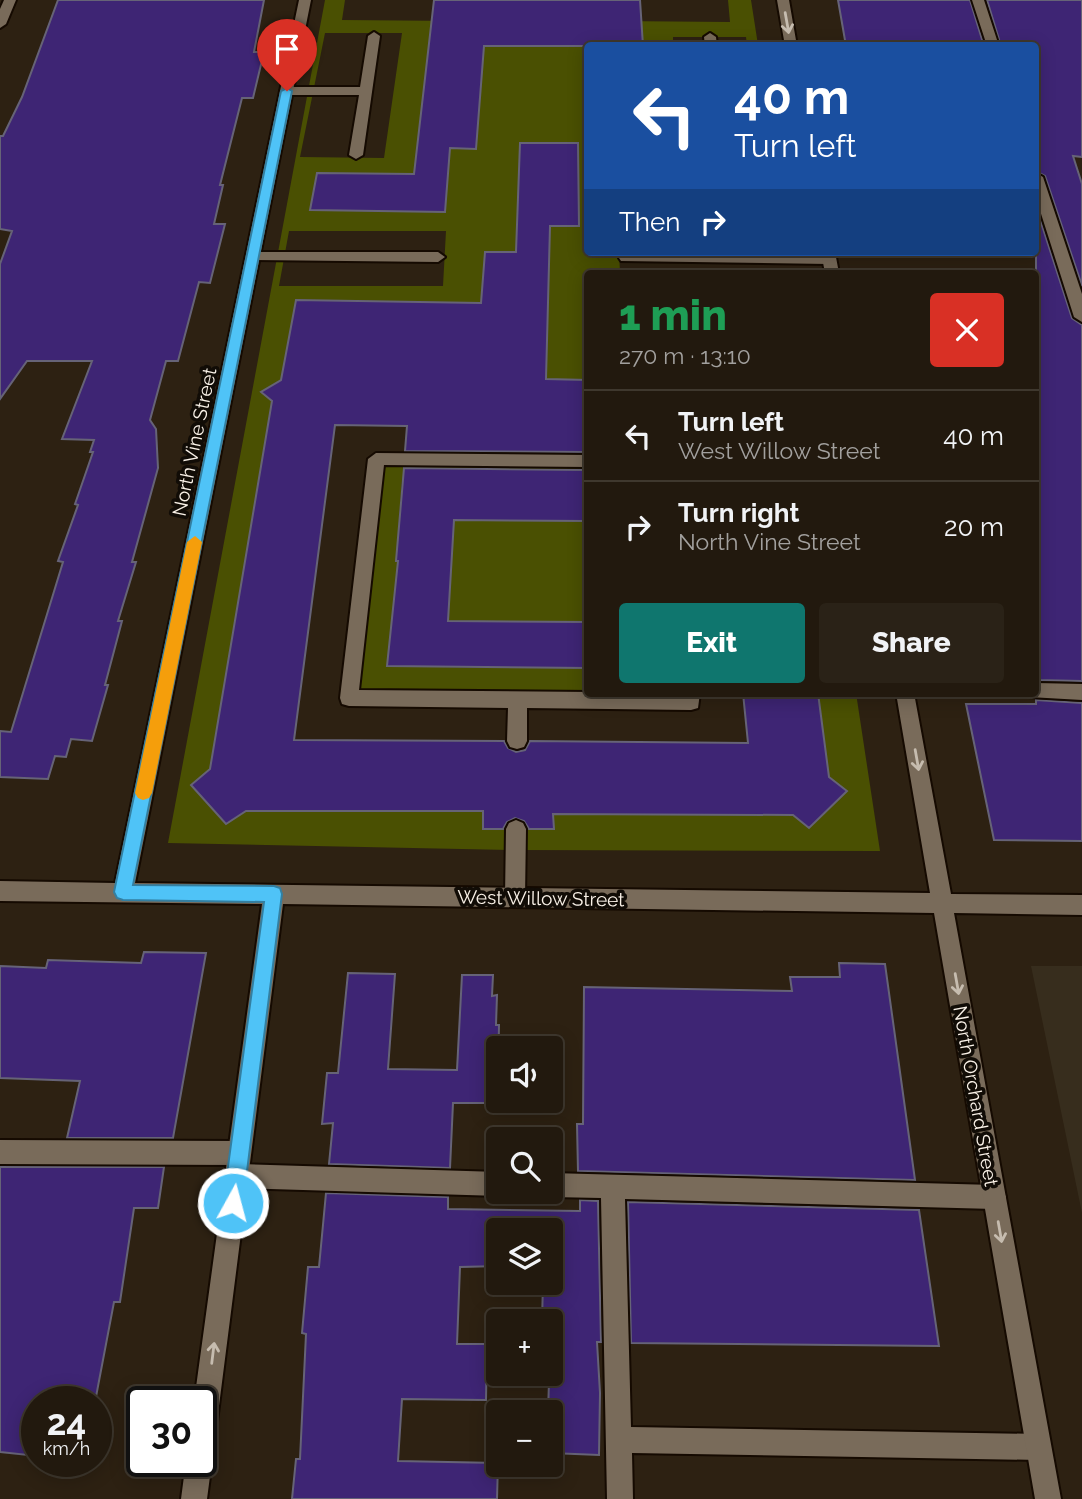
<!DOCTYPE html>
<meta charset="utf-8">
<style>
body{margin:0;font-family:Raleway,sans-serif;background:#2a2217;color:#f1f3f6;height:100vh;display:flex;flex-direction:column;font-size:26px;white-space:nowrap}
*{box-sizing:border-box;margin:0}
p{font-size:23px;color:#a2a09e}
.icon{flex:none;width:38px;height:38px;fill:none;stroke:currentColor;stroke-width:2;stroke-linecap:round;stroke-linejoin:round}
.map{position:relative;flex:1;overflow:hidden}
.panel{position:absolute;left:584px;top:270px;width:455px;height:427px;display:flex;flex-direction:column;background:#22190e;border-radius:7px;box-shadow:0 4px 18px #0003,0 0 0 2px #3f382e}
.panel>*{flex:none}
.top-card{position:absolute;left:584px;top:42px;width:455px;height:214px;border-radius:7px;box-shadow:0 4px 18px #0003,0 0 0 2px #3f382e;background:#1a4fa0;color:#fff;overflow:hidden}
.controls{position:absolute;left:486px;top:1036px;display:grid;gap:14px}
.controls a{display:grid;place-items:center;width:77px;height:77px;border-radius:7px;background:#22190e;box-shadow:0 4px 18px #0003,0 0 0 2px #3f382e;font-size:35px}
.speed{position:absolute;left:21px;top:1386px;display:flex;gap:14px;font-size:35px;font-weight:700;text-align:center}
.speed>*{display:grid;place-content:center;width:91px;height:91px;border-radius:50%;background:#22190e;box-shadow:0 4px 18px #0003,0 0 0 2px #3f382e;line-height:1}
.speed small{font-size:18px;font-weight:400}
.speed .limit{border:4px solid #111;border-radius:10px;background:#fff;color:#111}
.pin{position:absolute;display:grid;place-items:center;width:60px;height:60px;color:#fff;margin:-72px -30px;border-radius:50% 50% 50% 0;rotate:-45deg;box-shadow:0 0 7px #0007}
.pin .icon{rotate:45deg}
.me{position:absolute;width:77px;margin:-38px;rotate:7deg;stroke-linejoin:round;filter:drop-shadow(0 0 5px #0008)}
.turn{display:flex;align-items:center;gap:24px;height:147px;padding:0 35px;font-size:32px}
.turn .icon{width:91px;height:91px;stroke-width:2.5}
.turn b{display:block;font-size:49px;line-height:60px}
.then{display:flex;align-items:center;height:66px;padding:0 35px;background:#0003;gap:14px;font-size:26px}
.round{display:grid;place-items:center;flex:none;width:74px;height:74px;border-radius:7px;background:#2a2217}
.summary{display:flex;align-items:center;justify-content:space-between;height:119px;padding:0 35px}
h1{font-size:42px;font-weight:800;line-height:52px;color:#1e9e55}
.button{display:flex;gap:14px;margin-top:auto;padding:14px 35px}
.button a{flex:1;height:80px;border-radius:7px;background:#0f766e;color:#fff;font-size:28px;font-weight:800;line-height:80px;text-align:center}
.button a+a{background:#2a2217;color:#f1f3f6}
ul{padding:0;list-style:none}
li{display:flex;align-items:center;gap:21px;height:91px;padding:0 35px;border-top:2px solid #3f382e}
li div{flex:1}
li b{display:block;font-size:26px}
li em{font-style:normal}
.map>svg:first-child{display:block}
.education{fill:#372d1d}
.green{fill:#4a5002;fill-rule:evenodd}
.building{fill:#3e2574;stroke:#666377;stroke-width:2}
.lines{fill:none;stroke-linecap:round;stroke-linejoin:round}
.service-casing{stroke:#150a01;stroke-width:4}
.minor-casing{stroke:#150a01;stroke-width:4}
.tertiary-casing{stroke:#150a01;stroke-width:4}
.service{fill:#796b5a;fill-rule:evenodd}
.minor{fill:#796b5a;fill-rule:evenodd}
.tertiary{fill:#796b5a;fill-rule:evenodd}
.oneway{stroke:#c6bcaf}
.route{fill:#4fc3f7;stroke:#337fa1;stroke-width:2}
.slow{fill:#f59e0b}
.labels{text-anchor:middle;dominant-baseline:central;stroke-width:7;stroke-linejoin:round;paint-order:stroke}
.street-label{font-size:19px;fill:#faf2e8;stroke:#110c06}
</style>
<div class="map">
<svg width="1082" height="1499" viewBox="0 0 1082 1499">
<rect width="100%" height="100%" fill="#2d2112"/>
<!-- education -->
<path class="education" d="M1031,966H1082V1213Z"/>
<!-- green -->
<path class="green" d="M325,0H345L342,20L458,21L497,46H551L614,21L730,22L728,0H751L758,45H747L746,37H673V46L643,45V43L588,46V252H619L620,273H588V380L312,378L300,368L262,391L272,401L210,769L191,785L226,824L246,811H483V829H553V814L793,815L809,828L846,792L829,777L818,693H856L880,851L516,850L168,843ZM325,33H402L384,158L300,157ZM481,74L475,149L417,148ZM520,143L578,144L579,226L517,225ZM317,173L448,174L445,211L311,210ZM289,231H446L443,286H279Z
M376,459L588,461V482L544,520L588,521V622L543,621V668H588V693L349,698ZM402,480H506L505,520H463L453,513L451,560L396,561ZM457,621L501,622L499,668L387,666Z"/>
<!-- building -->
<path class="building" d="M58,0H264L254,52H264L253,98H242L220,185H223L214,224H225L210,283L199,282L178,361H166L150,420L156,429L158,468L132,562H136L118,621H122L105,685H108L92,741L71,739L66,757L55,756L48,779L0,777V731L11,732L63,562L58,561L78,505L75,504L93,452H90L94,440L62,439L92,361H27L0,399V264L12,231L0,229V136H3L22,97Z
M434,0H640L643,46H484L476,149L450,148L445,212L310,210L317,173L414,174Z
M838,0H970L984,46H846Z
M987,0H1082V157L1073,156L1082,184V286L1045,176L1036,171V46H1001Z
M520,143H578L579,226H550L546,379L588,380V452L405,451L407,426L335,425L294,740L504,741L508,748L516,752L525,750L530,741L748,743L743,693H818L829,777L847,791L809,828L793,815L553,814L554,829H529L524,821L515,818L507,822L503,829H483V811H246L226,824L191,785L210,769L272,401L261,392L281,380L296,300L481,303L485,252H516Z
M1036,207L1072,318L1082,325V681L1036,680Z
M404,468L588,470V521L454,520L448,621L588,622V668L387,666L398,561H396Z
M1036,700L1082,703V841L994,840L966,704H1036Z
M144,952L206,953L173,1138H67L80,1081L0,1078V966L46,968L48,960L141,963Z
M839,963L885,964L915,1180L578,1171L577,1124H583L584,987L792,991L790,977H840Z
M348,973L395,974L388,1069L457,1070L462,975H493L492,996L497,995L496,1025H499L498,1077H492L491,1103H453L450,1168L329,1164L333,1123L322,1124L327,1073H338Z
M0,1167H164L158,1208H134L120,1302H114L95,1402H37V1456L0,1452Z
M326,1193L448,1197V1209L580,1211V1200L598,1201L601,1342H597L600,1393L599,1455L551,1453V1412H548L551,1321H542L543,1283H551V1230H499V1266L460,1267L457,1344H487L486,1400L402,1399L398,1461L498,1463L497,1499H292L296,1459H300L306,1334L302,1333L308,1267H319Z
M628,1202L919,1210L939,1346L631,1343Z"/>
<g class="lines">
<!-- service casing -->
<g class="service-casing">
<path id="service" d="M972,0H984L999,46H987Z
M374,32L380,36L363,155L356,159L349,155L359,95H287L280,91L287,87H360L368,36Z
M710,33L716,37L717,46H705L704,37Z
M1036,173L1043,177L1082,294V322L1074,317L1036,198Z
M253,252H438L445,257L438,262L248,260L246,257Z
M626,253L829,254L836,259L829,264L621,261L619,258Z
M376,453L588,455V467L384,465L359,690L700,693L698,708L691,710L527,708V741L524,747L517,749L510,747L507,741L508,708L349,706L342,704L340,698L368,459Z
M1036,683L1082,684V700L1029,697L1028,693H1036Z
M516,820L523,823L526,829L525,897L522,904L515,907L508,904L505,897L506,829L509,823Z
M0,1140L239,1141L247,1145L251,1153L247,1161L239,1164L499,1172V1192H507L499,1196L237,1188L229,1184L225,1176L229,1168L237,1165L0,1164Z
M551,1173L994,1185L1002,1189L1006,1197L1002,1205L994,1209L625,1199L631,1427L1038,1434L1047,1438L1051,1447L1047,1456L1038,1460L632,1453L633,1499H607L601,1198L551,1197L543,1193L551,1192Z"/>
</g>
<!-- minor casing -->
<g class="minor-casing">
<path id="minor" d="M299,0H311L135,883L930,893L896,693H914L951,894L1082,895V915L954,913L1061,1499H1035L934,913L283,904L214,1445L209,1454L212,1461L207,1499H181L186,1461H201V1402H194L262,904L0,901V881L115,883Z
M777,0H789L797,46H785Z
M821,252H835L839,273H825Z"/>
</g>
<!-- tertiary casing -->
<g class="tertiary-casing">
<path id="tertiary" d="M4,0H16L6,24L0,28V9Z"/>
</g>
<!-- service -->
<use href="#service" class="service"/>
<!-- minor -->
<use href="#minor" class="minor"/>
<!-- tertiary -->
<use href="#tertiary" class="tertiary"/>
</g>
<!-- one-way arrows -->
<defs><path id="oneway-shaft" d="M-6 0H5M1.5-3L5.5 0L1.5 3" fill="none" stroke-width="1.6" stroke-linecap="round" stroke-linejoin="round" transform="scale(1.75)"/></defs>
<g class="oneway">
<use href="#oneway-shaft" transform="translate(787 23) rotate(80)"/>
<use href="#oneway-shaft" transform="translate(917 760) rotate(80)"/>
<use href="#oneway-shaft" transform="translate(957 984) rotate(80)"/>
<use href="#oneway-shaft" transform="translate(1000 1232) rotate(80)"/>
<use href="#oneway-shaft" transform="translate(213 1353) rotate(-83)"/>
</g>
<!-- route -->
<path class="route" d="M287,88L292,91L133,885L274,886L280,888L282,894L243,1203L240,1209L233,1212L226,1209L223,1203L264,902L123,900L117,898L114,892L281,91Z"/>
<!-- slow -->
<path class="slow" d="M195,536L202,542L152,793L149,798L143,800L138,798L135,793L187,542Z"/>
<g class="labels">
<!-- street labels -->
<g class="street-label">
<text transform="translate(194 442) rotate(-78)">North Vine Street</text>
<text transform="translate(541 898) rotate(1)">West Willow Street</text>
<text transform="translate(976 1096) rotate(80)">North Orchard Street</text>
</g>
</g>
</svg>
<div class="controls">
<a><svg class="icon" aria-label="sound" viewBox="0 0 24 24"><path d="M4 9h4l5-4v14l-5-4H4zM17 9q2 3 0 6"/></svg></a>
<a><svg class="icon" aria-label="search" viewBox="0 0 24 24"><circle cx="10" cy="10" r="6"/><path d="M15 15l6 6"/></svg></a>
<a><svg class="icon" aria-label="layers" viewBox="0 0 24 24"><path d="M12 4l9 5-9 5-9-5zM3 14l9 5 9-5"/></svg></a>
<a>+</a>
<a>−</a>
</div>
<div class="speed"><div>24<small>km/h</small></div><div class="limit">30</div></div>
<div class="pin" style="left:287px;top:91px;background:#d93025"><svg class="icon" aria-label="arrive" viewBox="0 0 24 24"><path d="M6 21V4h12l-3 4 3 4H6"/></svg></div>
<svg class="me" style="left:233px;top:1203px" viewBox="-20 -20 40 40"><circle r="17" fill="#4fc3f7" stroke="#fff" stroke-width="3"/><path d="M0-11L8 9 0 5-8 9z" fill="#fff"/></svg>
<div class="top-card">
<div class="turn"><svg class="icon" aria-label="left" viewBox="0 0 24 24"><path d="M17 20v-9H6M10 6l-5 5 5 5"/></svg><div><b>40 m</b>Turn left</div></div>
<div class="then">Then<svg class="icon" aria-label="right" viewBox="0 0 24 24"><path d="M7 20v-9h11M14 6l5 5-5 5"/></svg></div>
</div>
<section class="panel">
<div class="summary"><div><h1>1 min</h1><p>270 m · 13:10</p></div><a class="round" style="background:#d93025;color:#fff"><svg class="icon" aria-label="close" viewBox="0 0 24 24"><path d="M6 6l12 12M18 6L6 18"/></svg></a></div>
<ul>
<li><svg class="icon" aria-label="left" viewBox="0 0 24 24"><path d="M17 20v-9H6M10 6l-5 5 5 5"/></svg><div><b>Turn left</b><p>West Willow Street</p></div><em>40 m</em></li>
<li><svg class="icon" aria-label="right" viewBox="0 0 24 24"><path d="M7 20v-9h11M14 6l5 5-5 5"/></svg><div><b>Turn right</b><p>North Vine Street</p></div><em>20 m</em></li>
</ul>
<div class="button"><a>Exit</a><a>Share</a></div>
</section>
</div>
